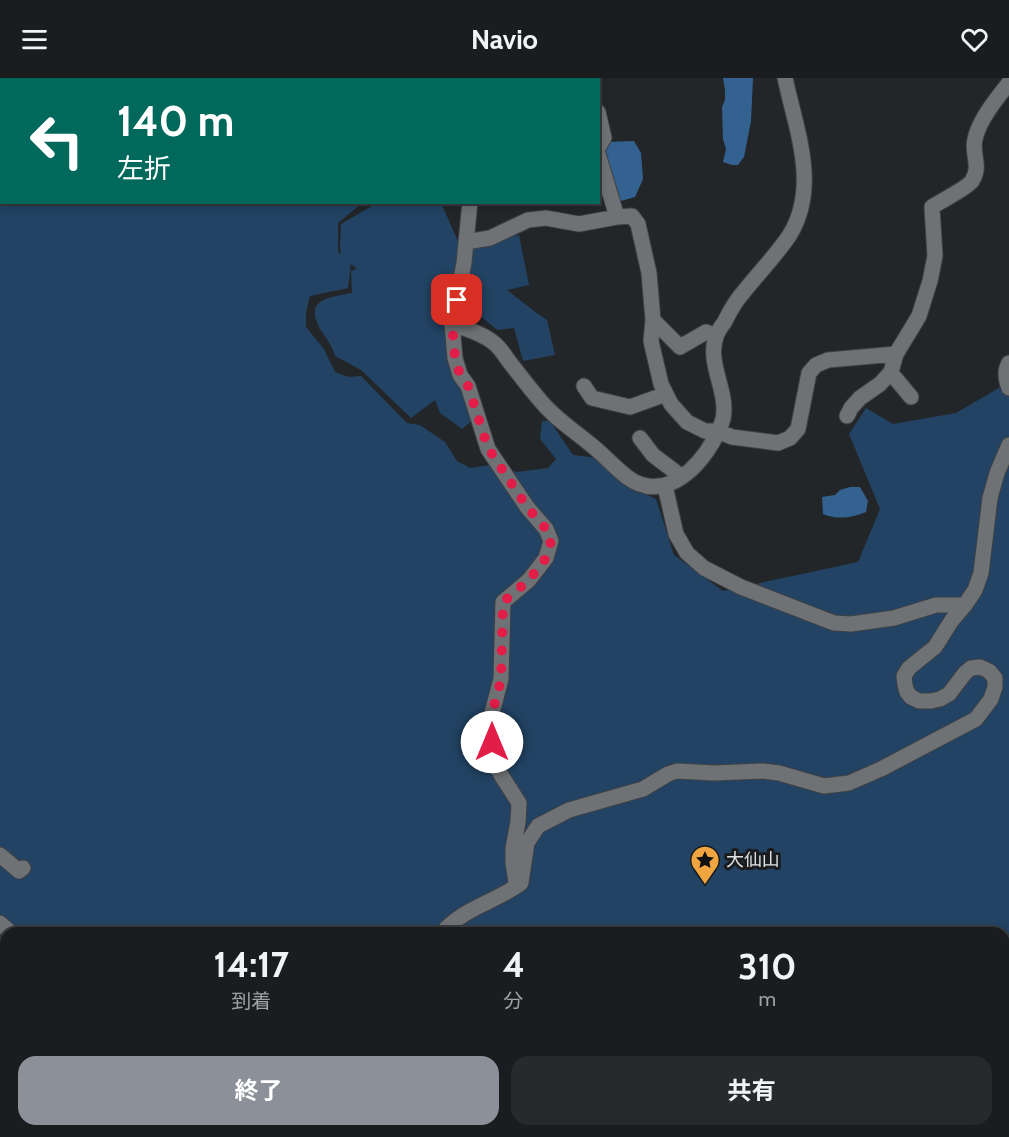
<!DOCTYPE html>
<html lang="ja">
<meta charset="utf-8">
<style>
body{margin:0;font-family:Cabin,"Noto Sans JP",sans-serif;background:#27292c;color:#f1f3f6;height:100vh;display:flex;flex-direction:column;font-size:22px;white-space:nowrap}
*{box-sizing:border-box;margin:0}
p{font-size:20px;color:#9fa1a4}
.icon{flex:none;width:33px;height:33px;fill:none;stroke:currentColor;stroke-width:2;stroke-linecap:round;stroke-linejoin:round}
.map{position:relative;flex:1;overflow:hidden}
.sheet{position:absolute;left:0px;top:849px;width:1010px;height:210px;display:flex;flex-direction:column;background:#1a1c1f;border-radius:18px 18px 0 0;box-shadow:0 3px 9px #0003,0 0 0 2px #383a3d}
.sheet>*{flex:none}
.banner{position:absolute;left:0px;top:0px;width:600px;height:126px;box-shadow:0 3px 9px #0003,0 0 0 2px #383a3d;background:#00695c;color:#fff;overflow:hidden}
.pin{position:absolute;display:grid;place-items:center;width:51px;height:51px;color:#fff;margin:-26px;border-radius:12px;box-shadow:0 3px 9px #0006}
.me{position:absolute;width:66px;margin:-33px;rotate:0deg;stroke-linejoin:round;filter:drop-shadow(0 0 4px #0008)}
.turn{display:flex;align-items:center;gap:21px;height:126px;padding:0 18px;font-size:27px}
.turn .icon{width:78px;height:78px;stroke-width:2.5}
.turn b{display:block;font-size:42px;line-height:51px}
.eta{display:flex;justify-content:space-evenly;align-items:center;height:102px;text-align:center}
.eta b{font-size:36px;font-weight:700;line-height:42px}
.action{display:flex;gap:12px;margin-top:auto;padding:12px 18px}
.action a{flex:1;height:69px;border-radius:18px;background:#8c9099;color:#fff;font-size:24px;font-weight:700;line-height:69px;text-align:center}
.action a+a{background:#27292c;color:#f1f3f6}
header{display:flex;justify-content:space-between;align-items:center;height:78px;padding:0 18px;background:#1a1c1f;font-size:27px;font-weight:700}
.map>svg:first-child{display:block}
.green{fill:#224363;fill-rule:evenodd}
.water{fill:#346290}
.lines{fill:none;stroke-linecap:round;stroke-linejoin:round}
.minor-casing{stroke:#3f4143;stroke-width:17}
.minor{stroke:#6f7275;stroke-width:15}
.route{stroke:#e11d48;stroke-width:10;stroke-dasharray:0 18}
.labels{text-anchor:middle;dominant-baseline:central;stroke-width:6;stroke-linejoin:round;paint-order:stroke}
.poi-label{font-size:18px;fill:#dfe0e2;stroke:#1a1c1f;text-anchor:start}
</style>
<header><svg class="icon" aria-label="menu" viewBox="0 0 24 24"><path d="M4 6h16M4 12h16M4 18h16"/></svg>Navio<svg class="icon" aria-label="heart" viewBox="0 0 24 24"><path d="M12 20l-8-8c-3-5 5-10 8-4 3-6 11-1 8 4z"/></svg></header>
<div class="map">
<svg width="1009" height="1059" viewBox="0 0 1009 1059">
<rect width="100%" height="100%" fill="#232629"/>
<!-- green -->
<path class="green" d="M0,0H283L284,1L2,2V124L362,125L338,145V174L341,176L340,169L341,146L372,128L371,125H441L458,163L463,168L475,167L519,157L529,207L507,212L538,236L547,242L555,277L523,283L514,250L497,252L482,239L468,240L452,233L451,292L455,304L467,312L473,342L462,351L440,335L435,322L411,340L361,292L335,278C332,267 325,259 319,249C304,220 332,219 352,215L351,193L357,191L351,186L348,210L310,218L306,234V249L324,271L335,294L349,299L361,298L407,345L420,347L445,364L457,383L470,390L489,387L517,394L548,390L556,381L540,361L542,343H550L573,377L598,380L635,411L656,421L674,477L723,513L858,484L880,431L849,356L866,330L893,346L956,335L1009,304V1059H0ZM6,855H1004V1053H6Z"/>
<!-- water -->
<path class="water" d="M723,0H753L751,43L744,79L738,87H732L723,84L726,71L723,61L722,29L725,22V12Z
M634,63L641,75L643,101L635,119L617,124L600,73L606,64Z
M850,409H860L868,423L866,434C852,440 838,442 823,436L822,419L835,417L840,412Z"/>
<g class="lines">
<!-- minor casing -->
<g class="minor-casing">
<path id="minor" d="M433,0L435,2
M592,0V2
M506,2V0
M598,34L604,60L598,70
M598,76L617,139
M470,124L464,185L452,246L455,280L460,297L468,308L488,371L527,429L546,451L551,463L546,480L529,502L503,524L501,601L491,639L494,683L501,697L519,725L518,744L513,770V785L516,804V807
M466,164L490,160L528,142L546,140L579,146L617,139L632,138L638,146L649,195L653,242L651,263L661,306L671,326L687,344L705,353H718L732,359L778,365L790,360L798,351L809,295L816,287L828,282L896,276L919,238L930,203L935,178L932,129C941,123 967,110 972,103C982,87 971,77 975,61C979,42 997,20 1009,5
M653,242L680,269L706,254L716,258
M452,246C466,251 482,255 494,265C499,269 504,276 508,282C518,295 528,308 539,321C553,339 572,351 590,366C603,376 614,389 627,399C658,422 688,400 707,373C713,364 720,352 723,341C729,313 705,284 717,256C719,252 721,248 724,245C728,237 732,229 738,221C754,200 774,180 789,158C820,109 796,52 785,0
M1009,285C1004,293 1006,302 1009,310
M891,295L911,319
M584,308L592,320L630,329L666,316
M847,338L851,330L860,320L880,306L891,294L896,276
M640,360L653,377L682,399
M665,408L676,456L687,475L704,490L741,509L834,545L851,546L894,540L936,527H965
M0,777L19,793L23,790
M0,845L11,855
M442,855C463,830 496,824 521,805L527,765L538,748L569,732L643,711L668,696L677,693L714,695L763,693L779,695L824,708L849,705L881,691L976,641L991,621L995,609V600L989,593L980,589L971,590L965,595L949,616L940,621L931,623H919L911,619L907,614L905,607L904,598L909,590L935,569L952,542L965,527L975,512L981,495L990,420L997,395L1009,367
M0,868L6,871
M176,1059L181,1053
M292,1059L294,1053
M330,1059L332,1053
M362,1059L367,1053"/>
</g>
<!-- minor -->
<use href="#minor" class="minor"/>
</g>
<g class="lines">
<!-- route -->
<path class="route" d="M457,222L452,246L455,280L460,297L468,308L488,370L527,429L546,451L551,463L546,480L529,502L503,524L501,602L491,639L492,664"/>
</g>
<!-- icons -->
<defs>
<g id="sight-pin" transform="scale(1.5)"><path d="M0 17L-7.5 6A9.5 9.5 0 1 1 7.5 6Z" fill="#f1a540" stroke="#1a1c1f"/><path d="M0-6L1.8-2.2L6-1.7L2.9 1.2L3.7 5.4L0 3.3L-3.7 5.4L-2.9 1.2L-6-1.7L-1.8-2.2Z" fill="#111"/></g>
</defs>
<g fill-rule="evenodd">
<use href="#sight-pin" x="705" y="782"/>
</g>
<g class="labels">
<!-- poi labels -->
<g class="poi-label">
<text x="726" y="782">大仙山</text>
</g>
</g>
</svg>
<div class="pin" style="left:457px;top:222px;background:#d93025"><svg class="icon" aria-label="arrive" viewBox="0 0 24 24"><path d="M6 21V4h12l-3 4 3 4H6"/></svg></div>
<svg class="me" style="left:492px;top:664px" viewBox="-20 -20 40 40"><circle r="19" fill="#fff"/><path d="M0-13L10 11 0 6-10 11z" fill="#e11d48"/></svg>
<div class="banner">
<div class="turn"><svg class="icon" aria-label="left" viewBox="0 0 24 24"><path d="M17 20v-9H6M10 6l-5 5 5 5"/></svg><div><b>140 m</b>左折</div></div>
</div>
<section class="sheet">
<div class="eta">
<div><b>14:17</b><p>到着</p></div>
<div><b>4</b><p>分</p></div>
<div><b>310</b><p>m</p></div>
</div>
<div class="action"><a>終了</a><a>共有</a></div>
</section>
</div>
